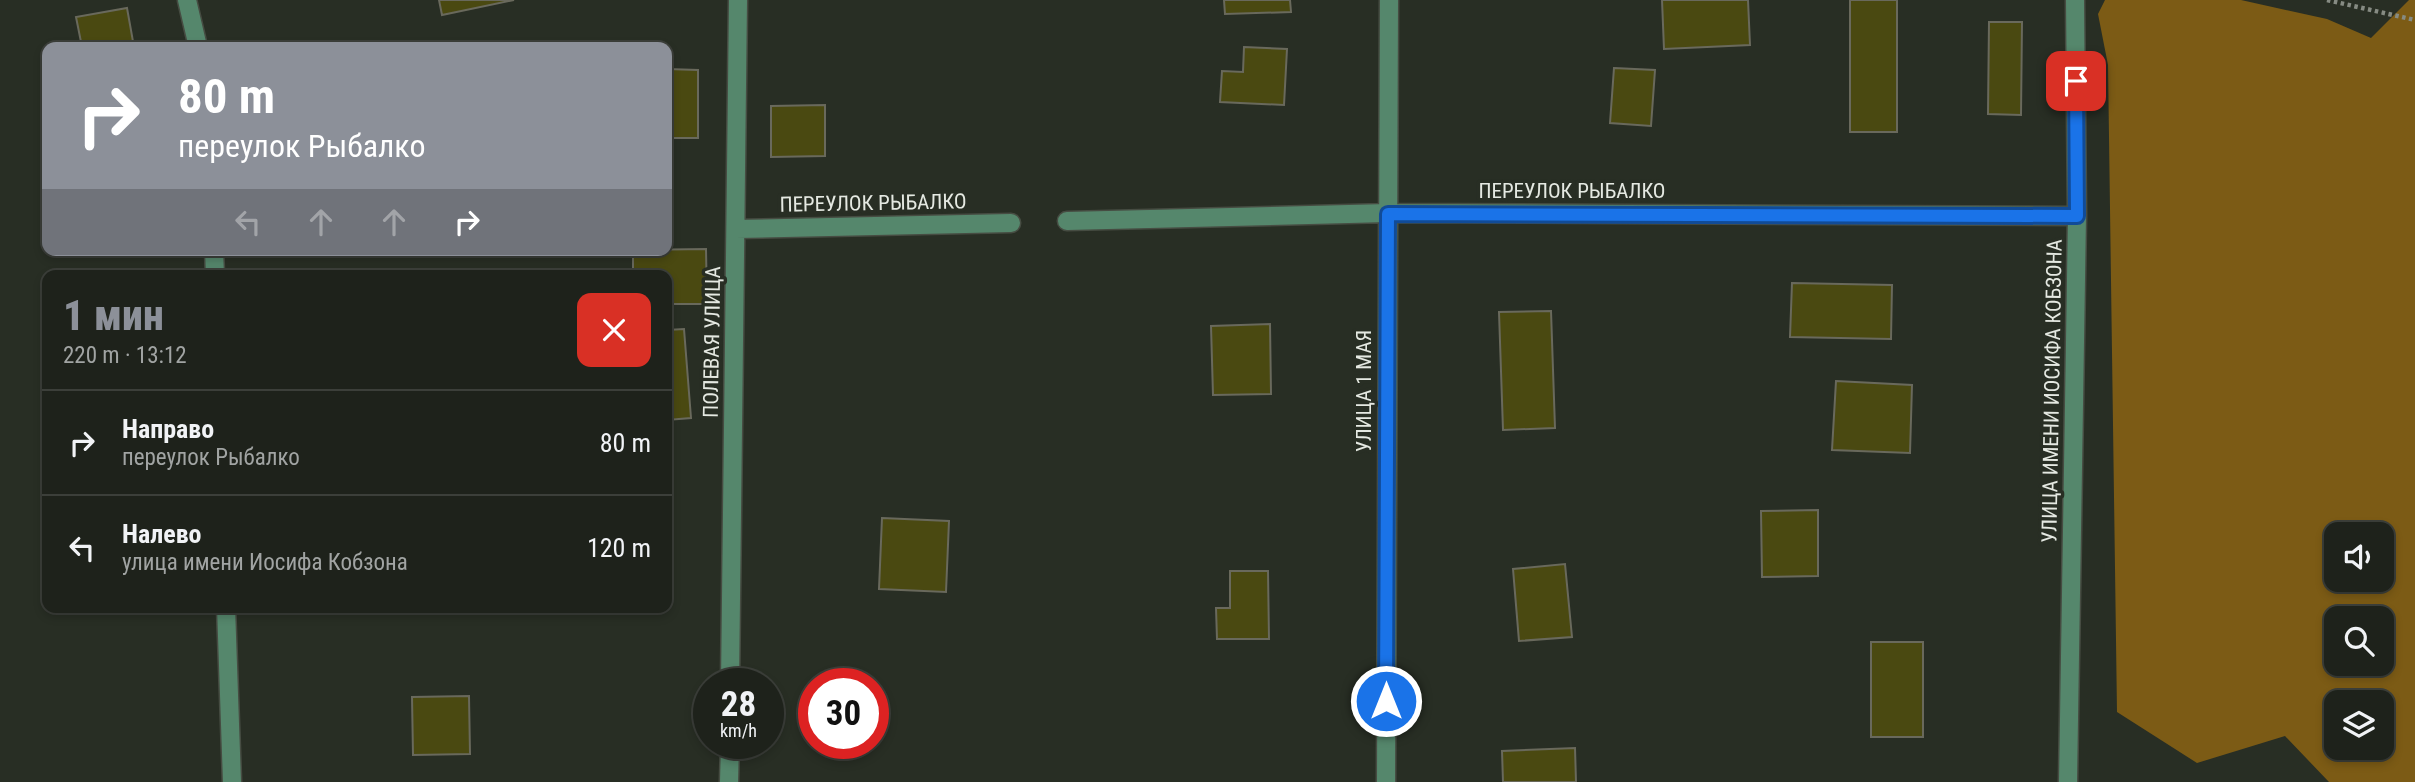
<!DOCTYPE html>
<html lang="ru">
<meta charset="utf-8">
<style>
body{margin:0;font-family:"Roboto Condensed",sans-serif;background:#262a24;color:#f1f3f6;height:100vh;display:flex;flex-direction:column;font-size:26px;white-space:nowrap}
*{box-sizing:border-box;margin:0}
p{font-size:23px;color:#a1a4a3}
.icon{flex:none;width:38px;height:38px;fill:none;stroke:currentColor;stroke-width:2;stroke-linecap:round;stroke-linejoin:round}
.map{position:relative;flex:1;overflow:hidden}
.details{position:absolute;left:42px;top:270px;width:630px;height:343px;display:flex;flex-direction:column;background:#1e221b;border-radius:14px;box-shadow:0 4px 10px #0003,0 0 0 2px #3c3f3a}
.details>*{flex:none}
.hud{position:absolute;left:42px;top:42px;width:630px;height:214px;border-radius:14px;box-shadow:0 4px 10px #0003,0 0 0 2px #3c3f3a;background:#8c9099;color:#fff;overflow:hidden}
.controls{position:absolute;left:2324px;top:522px;display:grid;gap:14px}
.controls a{display:grid;place-items:center;width:70px;height:70px;border-radius:14px;background:#1e221b;box-shadow:0 4px 10px #0003,0 0 0 2px #3c3f3a;font-size:35px}
.speed{position:absolute;left:693px;top:668px;display:flex;gap:14px;font-size:35px;font-weight:700;text-align:center}
.speed>*{display:grid;place-content:center;width:91px;height:91px;border-radius:50%;background:#1e221b;box-shadow:0 4px 10px #0003,0 0 0 2px #3c3f3a;line-height:1}
.speed small{font-size:18px;font-weight:400}
.speed .limit{border:10px solid #d22;background:#fff;color:#111}
.pin{position:absolute;display:grid;place-items:center;width:60px;height:60px;color:#fff;margin:-30px;border-radius:14px;box-shadow:0 4px 10px #0006}
.me{position:absolute;width:77px;margin:-38px;rotate:0deg;stroke-linejoin:round;filter:drop-shadow(0 0 5px #0008)}
.turn{display:flex;align-items:center;gap:24px;height:147px;padding:0 21px;font-size:32px}
.turn .icon{width:91px;height:91px;stroke-width:2.5}
.turn b{display:block;font-size:49px;line-height:60px}
.lanes{display:flex;align-items:center;height:66px;padding:0 21px;background:#0003;justify-content:center;gap:35px;direction:ltr}
.lanes .off{opacity:.35}
.round{display:grid;place-items:center;flex:none;width:74px;height:74px;border-radius:14px;background:#262a24}
.head{display:flex;align-items:center;justify-content:space-between;height:119px;padding:0 21px}
h1{font-size:42px;font-weight:800;line-height:52px;color:#8c9099}
ul{padding:0;list-style:none}
li{display:flex;align-items:center;gap:21px;height:105px;padding:0 21px;border-top:2px solid #3c3f3a}
li div{flex:1}
li b{display:block;font-size:26px}
li em{font-style:normal}
.map>svg:first-child{display:block}
.forest{fill:#7c5b15;fill-rule:evenodd}
.building{fill:#4a4911;stroke:#69695c;stroke-width:2}
.lines{fill:none;stroke-linecap:round;stroke-linejoin:round}
.minor-casing{stroke:#464c42;stroke-width:21}
.path{stroke:#868b83;stroke-width:4.5;stroke-dasharray:3.5 3.5;stroke-linecap:butt}
.minor{stroke:#55876c;stroke-width:18}
.route-casing{stroke:#114b97;stroke-width:18}
.route{stroke:#1a73e8;stroke-width:12}
.labels{text-anchor:middle;dominant-baseline:central;stroke-width:7;stroke-linejoin:round;paint-order:stroke}
.street-label{font-size:21px;fill:#e5e9e2;stroke:#282e24}
</style>
<div class="map">
<svg width="2415" height="782" viewBox="0 0 2415 782">
<rect width="100%" height="100%" fill="#282e24"/>
<!-- forest -->
<path class="forest" d="M2105,0H2241L2327,19L2371,38L2409,0H2415V782H2329L2285,736L2197,763L2117,712L2108,65L2098,14ZM2336,534H2382V579H2336ZM2336,618H2382V663H2336ZM2336,702H2382V747H2336Z"/>
<!-- building -->
<path class="building" d="M439,0H514L442,15Z
M1224,0H1290L1291,12L1225,14Z
M1662,0H1748L1750,45L1664,49Z
M1850,0H1897V132H1850Z
M127,8L134,47H82L76,17Z
M1989,22H2022L2021,115L1988,114Z
M1244,47L1287,49L1284,105L1220,102L1222,71L1243,72Z
M1614,68L1655,70L1651,126L1610,123Z
M667,69L698,70V138H667Z
M825,105V156L771,157V106Z
M706,249L707,304H667V275H633V250Z
M1792,283L1892,285L1891,339L1790,337Z
M1551,311L1555,428L1503,430L1499,312Z
M1270,324L1271,394L1213,395L1211,326Z
M684,329L691,418L667,420V330Z
M1836,381L1912,385L1910,453L1832,450Z
M1818,510V576L1762,577L1761,511Z
M882,518L949,521L946,592L879,589Z
M1565,564L1572,637L1519,641L1513,569Z
M1230,571H1268L1269,639H1217L1216,608H1230Z
M1871,642H1923V737H1871Z
M469,696L470,754L413,755L412,697Z
M1575,748L1576,782H1503L1502,751Z"/>
<g class="lines">
<!-- minor casing -->
<g class="minor-casing">
<path id="minor" d="M187,0L198,47
M1067,221L1388,213L2077,216
M736,229L1011,223
M214,250L215,275
M226,607L232,782
M730,684L738,0
M729,782L730,744
M1386,782L1389,0
M2068,782L2077,216L2075,0"/>
</g>
<!-- path -->
<path class="path" d="M2327,0L2415,20"/>
<!-- minor -->
<use href="#minor" class="minor"/>
</g>
<g class="lines">
<!-- route casing -->
<g class="route-casing">
<path id="route" d="M1386,701L1388,214L2077,216L2076,81"/>
</g>
<!-- route -->
<use href="#route" class="route"/>
</g>
<g class="labels">
<!-- street labels -->
<g class="street-label">
<text x="1572" y="191">ПЕРЕУЛОК РЫБАЛКО</text>
<text transform="translate(873 203) rotate(-1)">ПЕРЕУЛОК РЫБАЛКО</text>
<text transform="translate(712 342) rotate(-89)">ПОЛЕВАЯ УЛИЦА</text>
<text transform="translate(1364 391) rotate(-90)">УЛИЦА 1 МАЯ</text>
<text transform="translate(2052 391) rotate(-89)">УЛИЦА ИМЕНИ ИОСИФА КОБЗОНА</text>
</g>
</g>
</svg>
<div class="controls">
<a><svg class="icon" aria-label="sound" viewBox="0 0 24 24"><path d="M4 9h4l5-4v14l-5-4H4zM17 9q2 3 0 6"/></svg></a>
<a><svg class="icon" aria-label="search" viewBox="0 0 24 24"><circle cx="10" cy="10" r="6"/><path d="M15 15l6 6"/></svg></a>
<a><svg class="icon" aria-label="layers" viewBox="0 0 24 24"><path d="M12 4l9 5-9 5-9-5zM3 14l9 5 9-5"/></svg></a>
</div>
<div class="speed"><div>28<small>km/h</small></div><div class="limit">30</div></div>
<div class="pin" style="left:2076px;top:81px;background:#d93025"><svg class="icon" aria-label="arrive" viewBox="0 0 24 24"><path d="M6 21V4h12l-3 4 3 4H6"/></svg></div>
<svg class="me" style="left:1386px;top:701px" viewBox="-20 -20 40 40"><circle r="17" fill="#1a73e8" stroke="#fff" stroke-width="3"/><path d="M0-11L8 9 0 5-8 9z" fill="#fff"/></svg>
<div class="hud">
<div class="turn"><svg class="icon" aria-label="right" viewBox="0 0 24 24"><path d="M7 20v-9h11M14 6l5 5-5 5"/></svg><div><b>80 m</b>переулок Рыбалко</div></div>
<div class="lanes"><svg class="icon off" aria-label="left" viewBox="0 0 24 24"><path d="M17 20v-9H6M10 6l-5 5 5 5"/></svg><svg class="icon off" aria-label="ahead" viewBox="0 0 24 24"><path d="M12 20V5M6 11l6-6 6 6"/></svg><svg class="icon off" aria-label="ahead" viewBox="0 0 24 24"><path d="M12 20V5M6 11l6-6 6 6"/></svg><svg class="icon" aria-label="right" viewBox="0 0 24 24"><path d="M7 20v-9h11M14 6l5 5-5 5"/></svg></div>
</div>
<section class="details">
<div class="head"><div><h1>1 мин</h1><p>220 m · 13:12</p></div><a class="round" style="background:#d93025;color:#fff"><svg class="icon" aria-label="close" viewBox="0 0 24 24"><path d="M6 6l12 12M18 6L6 18"/></svg></a></div>
<ul>
<li><svg class="icon" aria-label="right" viewBox="0 0 24 24"><path d="M7 20v-9h11M14 6l5 5-5 5"/></svg><div><b>Направо</b><p>переулок Рыбалко</p></div><em>80 m</em></li>
<li><svg class="icon" aria-label="left" viewBox="0 0 24 24"><path d="M17 20v-9H6M10 6l-5 5 5 5"/></svg><div><b>Налево</b><p>улица имени Иосифа Кобзона</p></div><em>120 m</em></li>
</ul>
</section>
</div>
